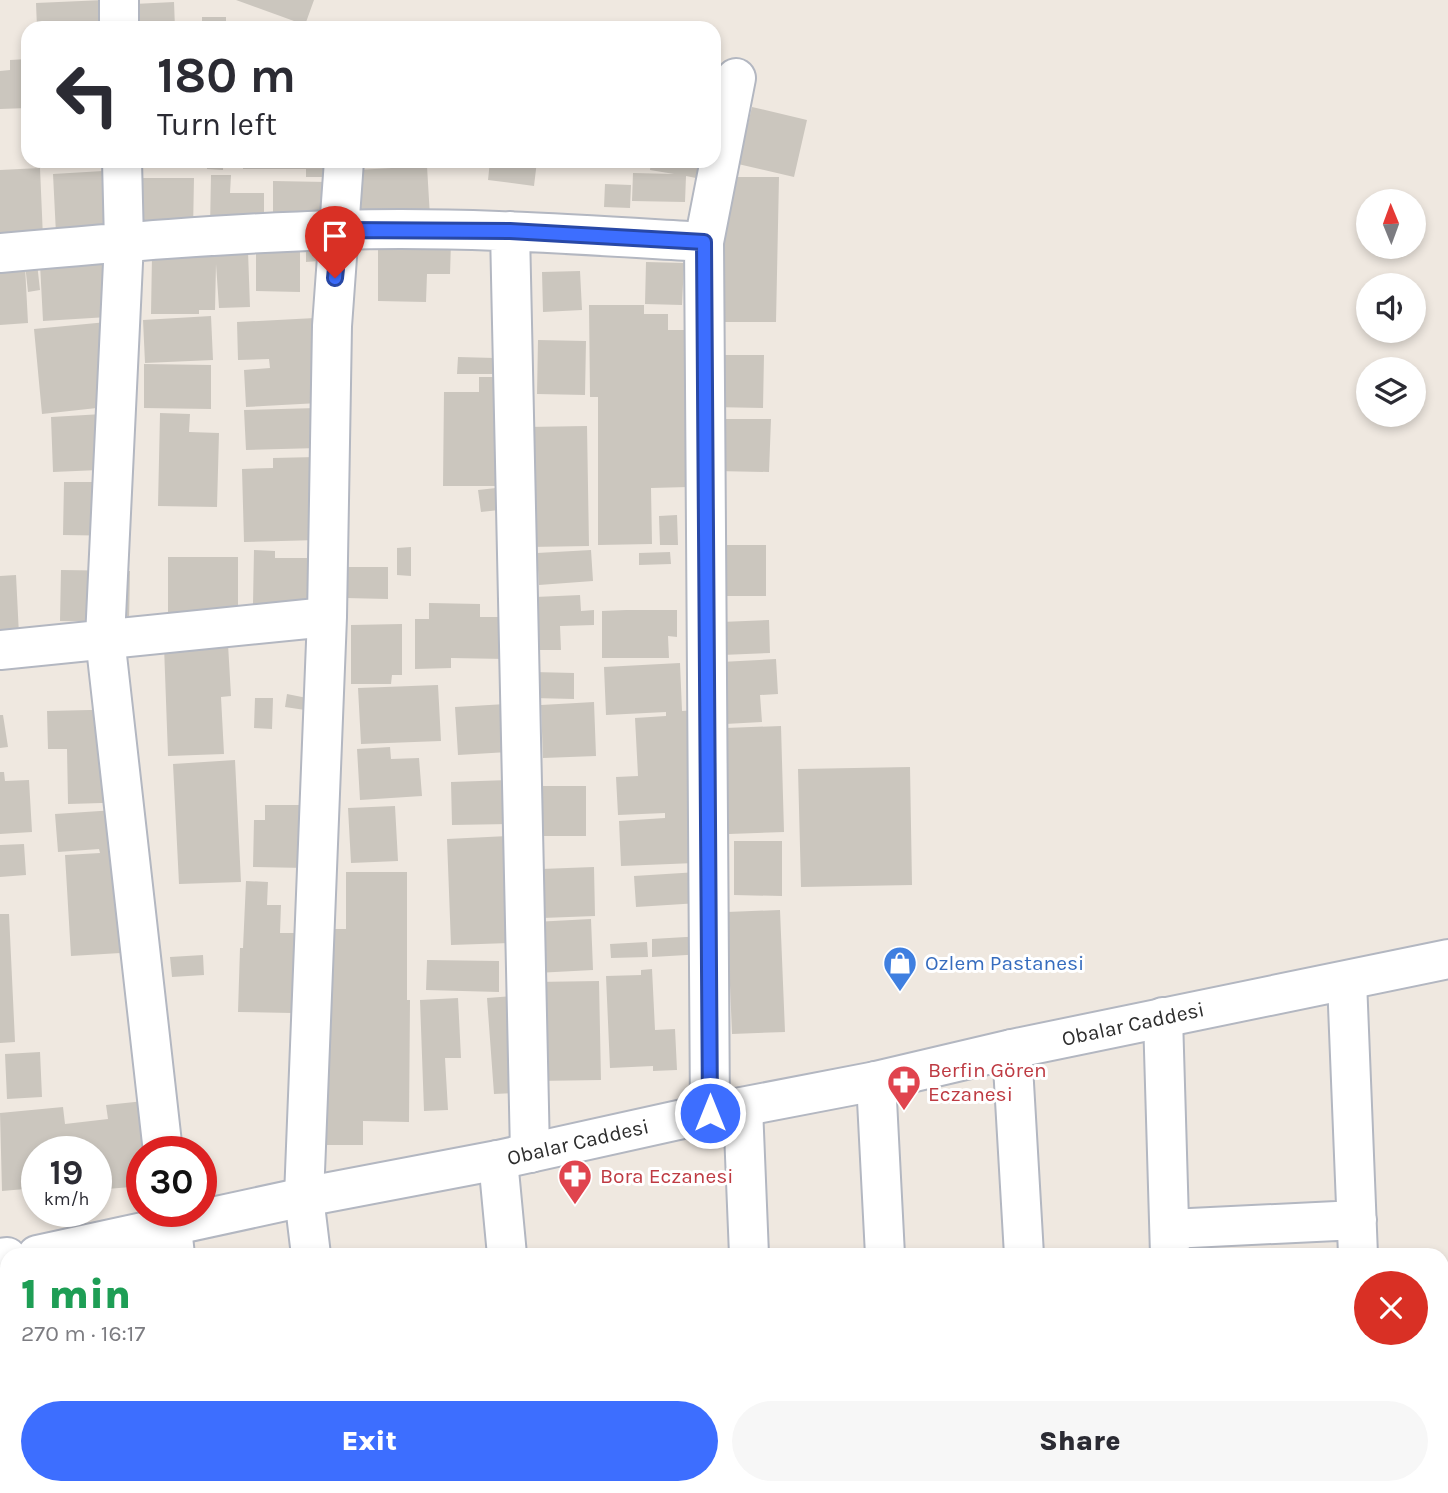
<!DOCTYPE html>
<meta charset="utf-8">
<style>
body{margin:0;font-family:Karla,sans-serif;background:#f7f7f7;color:#2b2b33;height:100vh;display:flex;flex-direction:column;font-size:26px;white-space:nowrap}
*{box-sizing:border-box;margin:0}
p{font-size:23px;color:#7c7c81}
.icon{flex:none;width:38px;height:38px;fill:none;stroke:currentColor;stroke-width:2;stroke-linecap:round;stroke-linejoin:round}
.map{position:relative;flex:1;overflow:hidden}
.details{position:absolute;left:0px;top:1248px;width:1449px;height:247px;display:flex;flex-direction:column;background:#fff;border-radius:21px 21px 0 0;box-shadow:0 4px 10px #0003}
.details>*{flex:none}
.top-card{position:absolute;left:21px;top:21px;width:700px;height:147px;border-radius:21px;box-shadow:0 4px 10px #0003;background:#fff;color:#2b2b33;overflow:hidden}
.needle{width:46px;rotate:359deg}
.tools{position:absolute;left:1356px;top:189px;display:grid;gap:14px}
.tools a{display:grid;place-items:center;width:70px;height:70px;border-radius:50%;background:#fff;box-shadow:0 4px 10px #0003;font-size:35px}
.speed{position:absolute;left:21px;top:1136px;display:flex;gap:14px;font-size:35px;font-weight:700;text-align:center}
.speed>*{display:grid;place-content:center;width:91px;height:91px;border-radius:50%;background:#fff;box-shadow:0 4px 10px #0003;line-height:1}
.speed small{font-size:18px;font-weight:400}
.speed .limit{border:10px solid #d22;background:#fff;color:#111}
.pin{position:absolute;display:grid;place-items:center;width:60px;height:60px;color:#fff;margin:-72px -30px;border-radius:50% 50% 50% 0;rotate:-45deg;box-shadow:0 0 7px #0007}
.pin .icon{rotate:45deg}
.me{position:absolute;width:77px;margin:-38px;rotate:0deg;stroke-linejoin:round;filter:drop-shadow(0 0 5px #0008)}
.turn{display:flex;align-items:center;gap:24px;height:147px;padding:0 21px;font-size:32px}
.turn .icon{width:91px;height:91px;stroke-width:2.5}
.turn b{display:block;font-size:49px;line-height:60px}
.round{display:grid;place-items:center;flex:none;width:74px;height:74px;border-radius:37px;background:#f7f7f7}
.overview{display:flex;align-items:center;justify-content:space-between;height:119px;padding:0 21px}
h1{font-size:42px;font-weight:800;line-height:52px;color:#1e9e55}
.primary-button{display:flex;gap:14px;margin-top:auto;padding:14px 21px}
.primary-button a{flex:1;height:80px;border-radius:42px;background:#3d6eff;color:#fff;font-size:28px;font-weight:800;line-height:80px;text-align:center}
.primary-button a+a{background:#f7f7f7;color:#2b2b33}
.map>svg:first-child{display:block}
.building{fill:#cbc6be}
.lines{fill:none;stroke-linecap:round;stroke-linejoin:round}
.street-casing{stroke:#b3b7c1;stroke-width:42}
.secondary-casing{stroke:#b3b7c1;stroke-width:42}
.street{stroke:#fff;stroke-width:38}
.secondary{stroke:#fff;stroke-width:38}
.route-casing{stroke:#2848a6;stroke-width:18}
.route{stroke:#3d6eff;stroke-width:12}
.labels{text-anchor:middle;dominant-baseline:central;stroke-width:6;stroke-linejoin:round;paint-order:stroke}
.shop-label{font-size:21px;fill:#366cbe;stroke:#fff;text-anchor:start}
.street-label{font-size:21px;fill:#2d2d2d;stroke:#fff}
.health-label{font-size:21px;fill:#be3a42;stroke:#fff;text-anchor:start}
</style>
<div class="map">
<svg width="1448" height="1493" viewBox="0 0 1448 1493">
<rect width="100%" height="100%" fill="#efe8e0"/>
<!-- building -->
<path class="building" d="M104,0L105,28H37L36,3Z
M236,0H314L305,25Z
M174,2L175,28H136L134,4Z
M202,17H226V28H202Z
M28,59V108L0,109V71L10,70V60Z
M752,107L807,120L794,177L738,164Z
M24,117H28V152H26Z
M207,161H223V170L207,169Z
M243,161H334V177H306V169H243Z
M490,161H537L534,186L488,180Z
M651,161H709L706,180L686,176L685,202L632,201L633,173L674,174L650,170Z
M427,166L430,217L359,221L357,170Z
M40,168L43,238L0,240V170Z
M103,171L106,231L56,234L53,174Z
M211,175H231L230,193H264V228H210Z
M724,177H779L776,322H722Z
M139,178H194L193,231L138,230Z
M273,181L328,182V226H273Z
M605,184L631,185L630,208L604,207Z
M378,241L451,242L450,274H427L426,302L378,301Z
M331,247L332,260L306,262V248Z
M256,248H300V292L256,291Z
M248,251L250,307L219,308L216,264L215,310H199V314H151L152,255L216,256V253Z
M105,260L108,317L43,321L40,264Z
M646,262L684,263L682,305L645,304Z
M37,263L40,290L28,292L25,264Z
M25,266L28,323L0,325V268Z
M580,271L582,310L543,312L542,272Z
M589,305H644V314H668V330H687L688,487L651,488L652,544L598,545V397H590Z
M211,316L213,360L145,363L143,320Z
M315,318L319,403L246,407L244,370L270,368L269,359L238,360L237,322Z
M107,322L106,407L42,414L34,329Z
M538,340L586,341L585,395L537,394Z
M713,355H764L763,408L712,407Z
M458,357L495,358V374H457Z
M144,364L211,365V409L144,408Z
M479,377H500L499,486H443L444,392H479Z
M317,408L318,448L246,450L244,410Z
M120,413L122,469L53,472L51,417Z
M160,413L190,414L189,432L219,433L217,507L158,506Z
M716,419H771L769,472L716,471Z
M587,426L589,546L528,547L526,427Z
M316,457L318,540L244,542L242,469L273,468V458Z
M64,482H105L128,536L63,535Z
M496,488L499,510L481,512L478,490Z
M677,515L678,545H660L659,516Z
M719,545H766V596H719Z
M411,547V576L397,575V548Z
M254,550L275,551V558H319L318,605L253,604Z
M591,550L593,581L539,585L537,553Z
M670,552L671,564L639,565V553Z
M168,557H238V613H168Z
M345,567H388V599L345,598Z
M61,570L130,571L129,622L60,621Z
M16,575L19,635L0,636V576Z
M580,595L581,611L594,610V625L560,626L561,650H537L535,597Z
M429,603L480,604V617H506V659L451,658V668L415,669V619H429Z
M626,610H677V637L668,636L669,658H602V611Z
M769,620L770,653L722,655L721,622Z
M402,624V675H392L391,684H351V625Z
M228,644L231,696L221,697L224,754L168,756L164,646Z
M776,659L778,694L760,695L762,722L725,724L721,662Z
M680,663L682,711L697,710L695,863L621,866L619,821L665,818V813L618,815L616,777L638,776L635,718L666,716V712L606,715L604,667Z
M534,672L574,673V699L533,698Z
M438,685L441,741L361,744L358,688Z
M287,694L307,698L305,710L285,707Z
M255,698H273L272,729L254,728Z
M594,702L596,756L543,758L541,705Z
M506,704L508,752L458,755L455,707Z
M133,709L136,802L68,804L67,749H48L47,711Z
M0,715H3L8,747L0,748Z
M781,726L784,832L729,834L725,728Z
M390,747L391,759L419,758L422,796L360,800L357,749Z
M235,760L241,882L179,884L173,764Z
M910,767L912,885L801,887L798,769Z
M0,772H4L5,781L29,780L32,832L0,834Z
M509,780L510,824L452,825L451,782Z
M540,786H586V836H540Z
M265,805H307L306,868L253,867L254,820H265Z
M395,806L398,861L351,863L348,808Z
M130,809L137,952L71,956L65,855L100,853L99,849L58,852L55,814Z
M508,836L512,943L451,945L447,839Z
M734,841H782V896L734,895Z
M24,844L26,875L0,877V845Z
M594,867L595,916L542,918L541,869Z
M346,872H407V1000H410L409,1122L363,1121V1145H320L321,929H346Z
M698,872L699,903L636,907L634,876Z
M246,881L268,882L267,905H281L280,933H305L317,964L293,963L292,1013L238,1012L240,948H243Z
M780,910L785,1032L732,1034L727,912Z
M0,914H9L15,1042L0,1043Z
M591,919L593,970L536,973L534,922Z
M703,936L704,954L652,957V939Z
M647,942L648,957L611,958L610,944Z
M203,955L204,975L172,977L170,957Z
M427,960L499,961V992L426,990Z
M652,969L655,1030L675,1029L677,1070L653,1071V1066L610,1068L606,976L641,975V970Z
M599,981L601,1080L537,1081L535,982Z
M512,996L518,1093L494,1094L487,998Z
M458,998L461,1058H445L448,1110L424,1111L420,1000Z
M40,1052L42,1097L7,1099L5,1054Z
M154,1100L152,1152H142V1186L96,1190V1152H37V1188L2,1191L0,1113L63,1107L65,1124L108,1119L106,1105Z"/>
<g class="lines">
<!-- street casing -->
<g class="street-casing">
<path id="street" d="M119,0V28
M122,161L124,242L105,638L163,1152
M510,231L530,1153
M704,242L710,1113
M0,253C113,243 226,233 339,230C460,226 583,235 704,242L736,78
M0,650L327,617
M1347,981L1358,1255
M1163,1017L1170,1255
M1012,1049L1024,1255
M876,1081L885,1255
M743,1107L749,1255
M498,1160L507,1255
M170,1211L175,1255
M1170,1229L1357,1220
M311,1255L304,1197L327,617L332,326L344,161
M63,1488L64,1493
M199,1488L200,1493
M338,1488V1493
M528,1488L529,1493
M760,1488V1493
M898,1488V1493
M1038,1488L1039,1493
M1177,1488V1493
M1367,1488V1493"/>
</g>
<!-- secondary casing -->
<g class="secondary-casing">
<path id="secondary" d="M37,1255L304,1197L498,1160L710,1113L876,1081L1012,1049L1448,959
M0,1258L7,1257"/>
</g>
<!-- street -->
<use href="#street" class="street"/>
<!-- secondary -->
<use href="#secondary" class="secondary"/>
</g>
<g class="lines">
<!-- route casing -->
<g class="route-casing">
<path id="route" d="M335,278L340,230L510,231L704,242L710,1113"/>
</g>
<!-- route -->
<use href="#route" class="route"/>
</g>
<!-- icons -->
<defs>
<g id="shop-pin" transform="scale(1.75)"><path d="M0 17L-7.5 6A9.5 9.5 0 1 1 7.5 6Z" fill="#3f7fe0" stroke="#fff"/><path d="M-5-2.5h2.3a2.7 3.5 0 0 1 5.4 0H5L5.5 6h-11ZM-1.5-2.5h3a1.5 2.3 0 0 0-3 0Z" fill="#fff"/></g>
<g id="pharmacy-pin" transform="scale(1.75)"><path d="M0 17L-7.5 6A9.5 9.5 0 1 1 7.5 6Z" fill="#e0444e" stroke="#fff"/><path d="M-2-6h4v4h4v4h-4v4h-4v-4h-4v-4h4Z" fill="#fff"/></g>
</defs>
<g fill-rule="evenodd">
<use href="#shop-pin" x="900" y="963"/>
<use href="#pharmacy-pin" x="904" y="1082"/>
<use href="#pharmacy-pin" x="575" y="1176"/>
</g>
<g class="labels">
<!-- shop labels -->
<g class="shop-label">
<text x="925" y="963">Ozlem Pastanesi</text>
</g>
<!-- street labels -->
<g class="street-label">
<text transform="translate(1133 1024) rotate(-12)">Obalar Caddesi</text>
<text transform="translate(578 1142) rotate(-13)">Obalar Caddesi</text>
</g>
<!-- health labels -->
<g class="health-label">
<text x="928" y="1070">Berfin Gören<tspan x="928" dy="24">Eczanesi</tspan></text>
<text x="600" y="1176">Bora Eczanesi</text>
</g>
</g>
</svg>
<div class="tools">
<a><svg class="needle" viewBox="-14 -14 28 28"><path d="M0-13l5 13h-10z" fill="#e53935"/><path d="M0 13l5-13h-10z" fill="#7c7c81"/></svg></a>
<a><svg class="icon" aria-label="sound" viewBox="0 0 24 24"><path d="M4 9h4l5-4v14l-5-4H4zM17 9q2 3 0 6"/></svg></a>
<a><svg class="icon" aria-label="layers" viewBox="0 0 24 24"><path d="M12 4l9 5-9 5-9-5zM3 14l9 5 9-5"/></svg></a>
</div>
<div class="speed"><div>19<small>km/h</small></div><div class="limit">30</div></div>
<div class="pin" style="left:335px;top:278px;background:#d93025"><svg class="icon" aria-label="arrive" viewBox="0 0 24 24"><path d="M6 21V4h12l-3 4 3 4H6"/></svg></div>
<svg class="me" style="left:710px;top:1113px" viewBox="-20 -20 40 40"><circle r="17" fill="#3d6eff" stroke="#fff" stroke-width="3"/><path d="M0-11L8 9 0 5-8 9z" fill="#fff"/></svg>
<div class="top-card">
<div class="turn"><svg class="icon" aria-label="left" viewBox="0 0 24 24"><path d="M17 20v-9H6M10 6l-5 5 5 5"/></svg><div><b>180 m</b>Turn left</div></div>
</div>
<section class="details">
<div class="overview"><div><h1>1 min</h1><p>270 m · 16:17</p></div><a class="round" style="background:#d93025;color:#fff"><svg class="icon" aria-label="close" viewBox="0 0 24 24"><path d="M6 6l12 12M18 6L6 18"/></svg></a></div>
<div class="primary-button"><a>Exit</a><a>Share</a></div>
</section>
</div>
